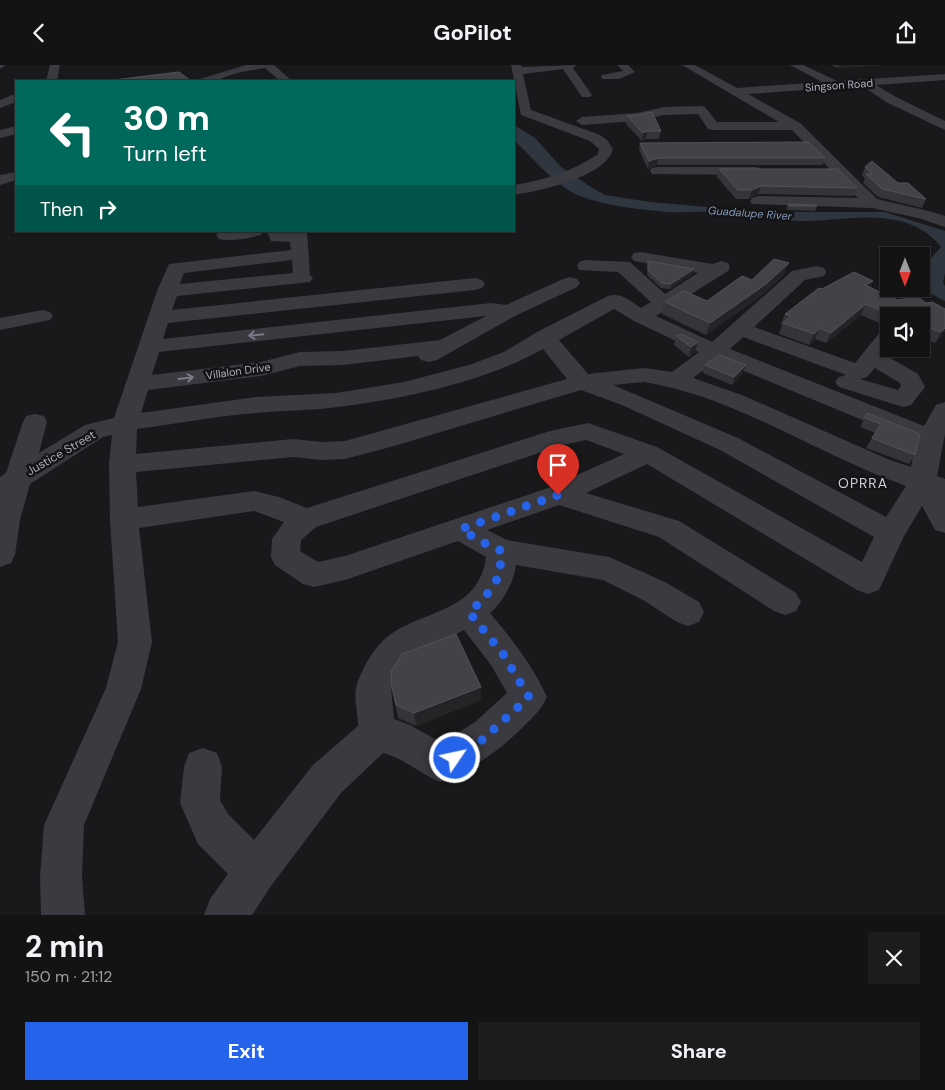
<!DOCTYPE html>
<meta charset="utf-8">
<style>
body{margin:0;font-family:"DM Sans",sans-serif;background:#1c1c1d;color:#f1f3f6;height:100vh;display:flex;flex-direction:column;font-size:19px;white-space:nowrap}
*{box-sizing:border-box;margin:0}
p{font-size:16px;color:#9d9ea0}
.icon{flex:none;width:28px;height:28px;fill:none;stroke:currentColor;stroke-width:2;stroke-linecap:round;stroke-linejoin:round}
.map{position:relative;height:850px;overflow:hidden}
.side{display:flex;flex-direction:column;background:#131314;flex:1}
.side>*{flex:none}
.hud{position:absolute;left:15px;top:15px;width:500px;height:152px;border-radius:0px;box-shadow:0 1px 4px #0004,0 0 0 1px #323234;background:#00695c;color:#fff;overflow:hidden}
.needle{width:32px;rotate:180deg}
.tools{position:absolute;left:880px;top:182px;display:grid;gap:10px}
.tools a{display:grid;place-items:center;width:50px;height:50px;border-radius:0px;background:#131314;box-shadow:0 1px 4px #0004,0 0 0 1px #323234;font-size:25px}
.pin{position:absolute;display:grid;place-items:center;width:42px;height:42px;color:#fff;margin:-51px -21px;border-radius:50% 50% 50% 0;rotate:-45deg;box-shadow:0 0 5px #0007}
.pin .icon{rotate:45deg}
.me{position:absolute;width:55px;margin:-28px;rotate:56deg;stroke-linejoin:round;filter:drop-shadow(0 0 4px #0008)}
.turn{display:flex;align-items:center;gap:18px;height:105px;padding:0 25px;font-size:22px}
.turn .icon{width:65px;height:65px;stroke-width:2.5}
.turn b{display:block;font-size:35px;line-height:42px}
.then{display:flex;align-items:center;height:48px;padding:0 25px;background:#0003;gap:10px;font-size:19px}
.round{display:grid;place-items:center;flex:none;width:52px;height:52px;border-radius:0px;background:#1c1c1d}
.overview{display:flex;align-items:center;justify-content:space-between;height:85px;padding:0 25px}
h1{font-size:30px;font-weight:700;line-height:38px}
.primary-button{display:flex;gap:10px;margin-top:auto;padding:10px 25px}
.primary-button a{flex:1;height:58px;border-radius:0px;background:#2563eb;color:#fff;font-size:20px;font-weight:700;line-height:58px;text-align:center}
.primary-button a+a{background:#1c1c1d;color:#f1f3f6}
header{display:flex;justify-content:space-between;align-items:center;height:65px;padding:0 25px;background:#131314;font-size:22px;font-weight:700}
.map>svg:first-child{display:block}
.water{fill:#2f3640}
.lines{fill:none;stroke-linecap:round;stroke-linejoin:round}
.minor{fill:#3a3a40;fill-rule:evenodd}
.wall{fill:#353539}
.shaded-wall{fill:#242427}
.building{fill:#424247;stroke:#525359}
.oneway{stroke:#797a84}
.route{stroke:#2563eb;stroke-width:9;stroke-dasharray:0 16.2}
.labels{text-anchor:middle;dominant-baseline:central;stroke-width:5;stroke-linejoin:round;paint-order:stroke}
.far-street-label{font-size:11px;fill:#acaebb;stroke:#141416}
.far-water-label{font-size:11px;font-style:italic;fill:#8398b5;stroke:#141416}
.street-label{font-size:12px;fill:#acaebb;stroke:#141416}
.neighbourhood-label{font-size:14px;letter-spacing:1px;fill:#cdced7;stroke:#141416}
</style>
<header><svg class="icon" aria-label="back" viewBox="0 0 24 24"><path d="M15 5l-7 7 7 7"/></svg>GoPilot<svg class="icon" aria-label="share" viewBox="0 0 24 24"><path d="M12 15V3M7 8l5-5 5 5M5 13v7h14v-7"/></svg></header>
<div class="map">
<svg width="945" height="850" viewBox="0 0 945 850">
<rect width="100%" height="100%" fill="#19191b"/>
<!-- water -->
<path class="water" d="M514,60L535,73L561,102L591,122L605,130L650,137L764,147H885L945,166V208L943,218L945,221V236L922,224L921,205L941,182C930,168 918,161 900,156C869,148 834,156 802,156C770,156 739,150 708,147C694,146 680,148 666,147C638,144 606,141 580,131C555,121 533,93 514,75Z"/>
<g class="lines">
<!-- minor -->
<path class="minor" d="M0,0H5V1L0,4Z
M50,0H60L57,16H46Z
M246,0H274L292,16H280L265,3L237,8L214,16H198L200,14Z
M511,0H521L522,2L577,0L573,3L592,30L590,32H582L563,4L523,9L531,45L600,70L607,75L613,84C606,112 539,126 514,130V120C544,115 572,107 598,89L599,84L590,76L521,50Z
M617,0H628L635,7L619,14H602L601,12L602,10L623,6Z
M682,0H695L737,23L822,17L790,0H803L837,16L945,9V15L876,20L896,32L945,56V65L888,38L862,21L748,29L800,58L877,134L929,146L945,151V162L918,153L872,143L752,139L750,136L752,133L758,131L858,133L792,65H713L708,64L698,49L664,50L637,56L582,60L576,56L582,52L637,48L664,42L701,41L705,42L717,57H779Z
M12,30H16V37L0,43V35Z
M16,61V69L0,73V65Z
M657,102H755L760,103L762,106L760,109L755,110L652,109L650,106L652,103Z
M16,107V115L0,120V110Z
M219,166H263L261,170C248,173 231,177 219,174L216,170Z
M267,166H307L310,210L313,213L310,217L177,231L172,245L475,213L482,215L485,219L482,223L475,225L168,258L163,274L491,238L506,240L563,214L570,212L577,214L580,218L577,222L515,251L437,295L429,297L421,295L418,291L343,300L300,301L261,311L148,325L141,348L256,332L336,328L404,317L469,300L504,287L537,267L608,231C621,227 630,236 641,243L651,237L618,207L579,205L577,201L579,197L586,195L630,197L665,229L698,208L634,196L631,192L634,188L640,187L713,199L721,196L728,198L730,202L728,206L656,251L712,277L792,206L817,201L824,203L826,207L824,211L805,215L754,262L855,298L881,266L889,265L890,284L885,290L918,309L925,322L911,340L903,342L839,322L835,317L839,312L846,310L743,272L730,284L924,361L936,340L945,337V369L937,411L945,414V468L935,465L922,441L904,471L879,525L868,529L857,525L647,399L586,428L679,456L796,528L801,537L796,546L785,550L774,546L659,472L559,440L487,465L507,475L609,492L665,517L699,537L704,547L699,557L688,561L677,557L643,535L603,515L516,500C514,517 503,537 490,548C512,574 533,601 547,632C541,645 533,652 523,662C497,688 474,703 440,717C421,709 403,693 383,688L341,728L271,821L252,850H204L210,834L228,809L198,779L180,738L184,702L189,688L203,683L217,688L222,702L220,735L228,749L254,775L313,700L358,661C358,649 353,631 357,619C363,601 375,580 391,569C428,544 479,546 486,492L458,476L345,515L314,522L303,519L275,500L271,492L272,474L284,457L254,446L139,463L152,577L141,624L84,760L82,812L85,850H41L40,812L44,760L106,623L118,577L110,455L109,399L112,370L103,372L30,419L20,455L15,490L11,498L0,502V412L6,408L23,357L26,351L35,349L44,351L47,357L39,388L85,360L114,353L157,226L169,199L291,185L290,177L271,176ZM292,195L293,208L180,219L184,208ZM614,244L634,256L699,287L672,307L644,303L588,309L559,275ZM486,251L440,275L343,286L300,287L261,297L152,310L159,287ZM543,284L567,314L345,376L322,377L293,374L136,389L137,364C177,359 217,351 257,348C284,345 310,346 337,342C404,334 484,317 543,284ZM717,295L916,377L911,402L890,395L742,330L693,313ZM875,303L900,318L901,321L898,325L860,314L867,312ZM644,317C737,332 818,390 906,421L886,452L738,373L613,320ZM581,325L622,340L720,385L874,472L862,497L657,382L588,358L550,366L307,443L279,432L254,426L138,442L136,407L293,392L322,395L345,394L394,381ZM586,375L624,389L548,423L345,491L318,497L300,486L301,475L316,462L563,380ZM464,565L491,600L507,628L475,657L442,678L410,660L394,654C394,644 390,629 392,620C399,592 441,577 464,565Z
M43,245L50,247L53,251L50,255L0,265V253Z"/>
</g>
<!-- wall -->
<path class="wall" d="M831,0H884L838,3Z
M627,51L661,66L659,74H646L642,76L626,59Z
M640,78L825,93L823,100H657L648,104L639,85Z
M865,102L898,118L926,134L922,143L878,132L863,118L865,114L862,110Z
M719,104L857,123L854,131L758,129L749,134H736L717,112Z
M788,139L817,141L815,146L788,145L786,143Z
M648,196L694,204L693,209L670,224L661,223L647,210Z
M784,210L761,231L706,270L662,249L665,237L707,236L752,215Z
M870,222L897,235L926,238L945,244V266L935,278L921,273V251H889V262L879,258L861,250L826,278L815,274L809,280L779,269L782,260L781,259L785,249L822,224Z
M676,271L698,277L695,287L689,292L674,280Z
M705,300L743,308L732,320L703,308Z
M867,348L920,369L915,390L909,399L866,383L875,368L860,362Z
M392,623L481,635L416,661L398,653Z"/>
<!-- shaded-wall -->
<path class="shaded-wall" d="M839,0H884L838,3Z
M647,66L646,74L642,76L643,68Z
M658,93L657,100L648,104L649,96Z
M761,121L758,129L749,134L752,125Z
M789,198L784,210L761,231L706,270L710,258Z
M694,204L693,209L670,224L671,219Z
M873,216L868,226L865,220Z
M866,239L861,250L826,278L831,268Z
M820,263L815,274L809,280L814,269Z
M945,263V266L935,278L941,267Z
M698,277L695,287L689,292L691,282Z
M746,300L743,308L732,320L734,312Z
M481,622V635L416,661L414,648Z"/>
<!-- building -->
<path class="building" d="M179,7L190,15L191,16H105Z
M652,47L661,66H647L643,68L627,51L638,50Z
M808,77L825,93H658L649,96L640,78Z
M872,96L898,118H908L926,134L882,124L866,109H872L865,102Z
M719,104H838L857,123L761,121L752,125H738Z
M788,139L815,140L817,141H789Z
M774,194L789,198L766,219L710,258L665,237L684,226L707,236L742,211L752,215Z
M648,196L694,204L671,219L662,218L648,205Z
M854,207L873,216L865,220L897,235L918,232L926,238L932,237L945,244V263L941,267L921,260V251H895L885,248L866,239L831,268L820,263L814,269L783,258L791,251L785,249L819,223L822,224Z
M681,269L698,277L691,282L676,271Z
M720,290L746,300L734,312L705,300Z
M867,348L920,369L915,390L872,373L881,359L865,353Z
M456,569L481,622L414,648L396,640L392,623L391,607L402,589Z"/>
<!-- one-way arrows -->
<defs><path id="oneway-shaft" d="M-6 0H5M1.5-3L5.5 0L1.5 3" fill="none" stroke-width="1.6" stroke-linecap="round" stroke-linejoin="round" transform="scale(1.25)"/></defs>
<g class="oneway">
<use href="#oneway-shaft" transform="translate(256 270) rotate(174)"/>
<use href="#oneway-shaft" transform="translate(186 313) rotate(-7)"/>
</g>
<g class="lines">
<!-- route -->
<path class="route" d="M455,693L482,675L529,632L503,589L469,547L484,534L499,511L502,486L480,476L461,464L558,430"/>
</g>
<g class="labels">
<!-- far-street labels -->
<g class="far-street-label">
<text transform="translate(839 20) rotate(-4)">Singson Road</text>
<text transform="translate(238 306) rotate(-8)">Villalon Drive</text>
</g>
<!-- far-water labels -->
<g class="far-water-label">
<text transform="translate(750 148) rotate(4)">Guadalupe River</text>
</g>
<!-- street labels -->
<g class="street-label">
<text transform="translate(61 388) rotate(-30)">Justice Street</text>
</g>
<!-- neighbourhood labels -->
<g class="neighbourhood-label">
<text x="863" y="418">OPRRA</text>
</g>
</g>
</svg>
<div class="tools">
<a><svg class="needle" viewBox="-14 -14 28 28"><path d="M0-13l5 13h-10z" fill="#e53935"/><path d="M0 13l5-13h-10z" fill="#9d9ea0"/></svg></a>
<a><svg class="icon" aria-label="sound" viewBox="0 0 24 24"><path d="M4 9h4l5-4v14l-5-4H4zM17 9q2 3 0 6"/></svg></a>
</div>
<div class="pin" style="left:558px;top:430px;background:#d93025"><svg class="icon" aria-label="arrive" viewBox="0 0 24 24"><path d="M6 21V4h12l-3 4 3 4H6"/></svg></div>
<svg class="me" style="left:455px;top:693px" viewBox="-20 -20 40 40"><circle r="17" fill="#2563eb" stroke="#fff" stroke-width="3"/><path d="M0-11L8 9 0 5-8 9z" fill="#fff"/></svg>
<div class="hud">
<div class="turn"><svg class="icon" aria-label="left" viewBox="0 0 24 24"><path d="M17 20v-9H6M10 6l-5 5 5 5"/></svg><div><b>30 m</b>Turn left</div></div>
<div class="then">Then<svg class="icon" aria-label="right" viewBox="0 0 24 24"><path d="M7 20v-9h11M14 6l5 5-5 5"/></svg></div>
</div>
</div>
<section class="side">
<div class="overview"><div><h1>2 min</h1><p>150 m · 21:12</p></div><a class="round"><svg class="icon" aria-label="close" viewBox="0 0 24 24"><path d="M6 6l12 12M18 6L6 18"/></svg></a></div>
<div class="primary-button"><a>Exit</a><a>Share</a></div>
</section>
